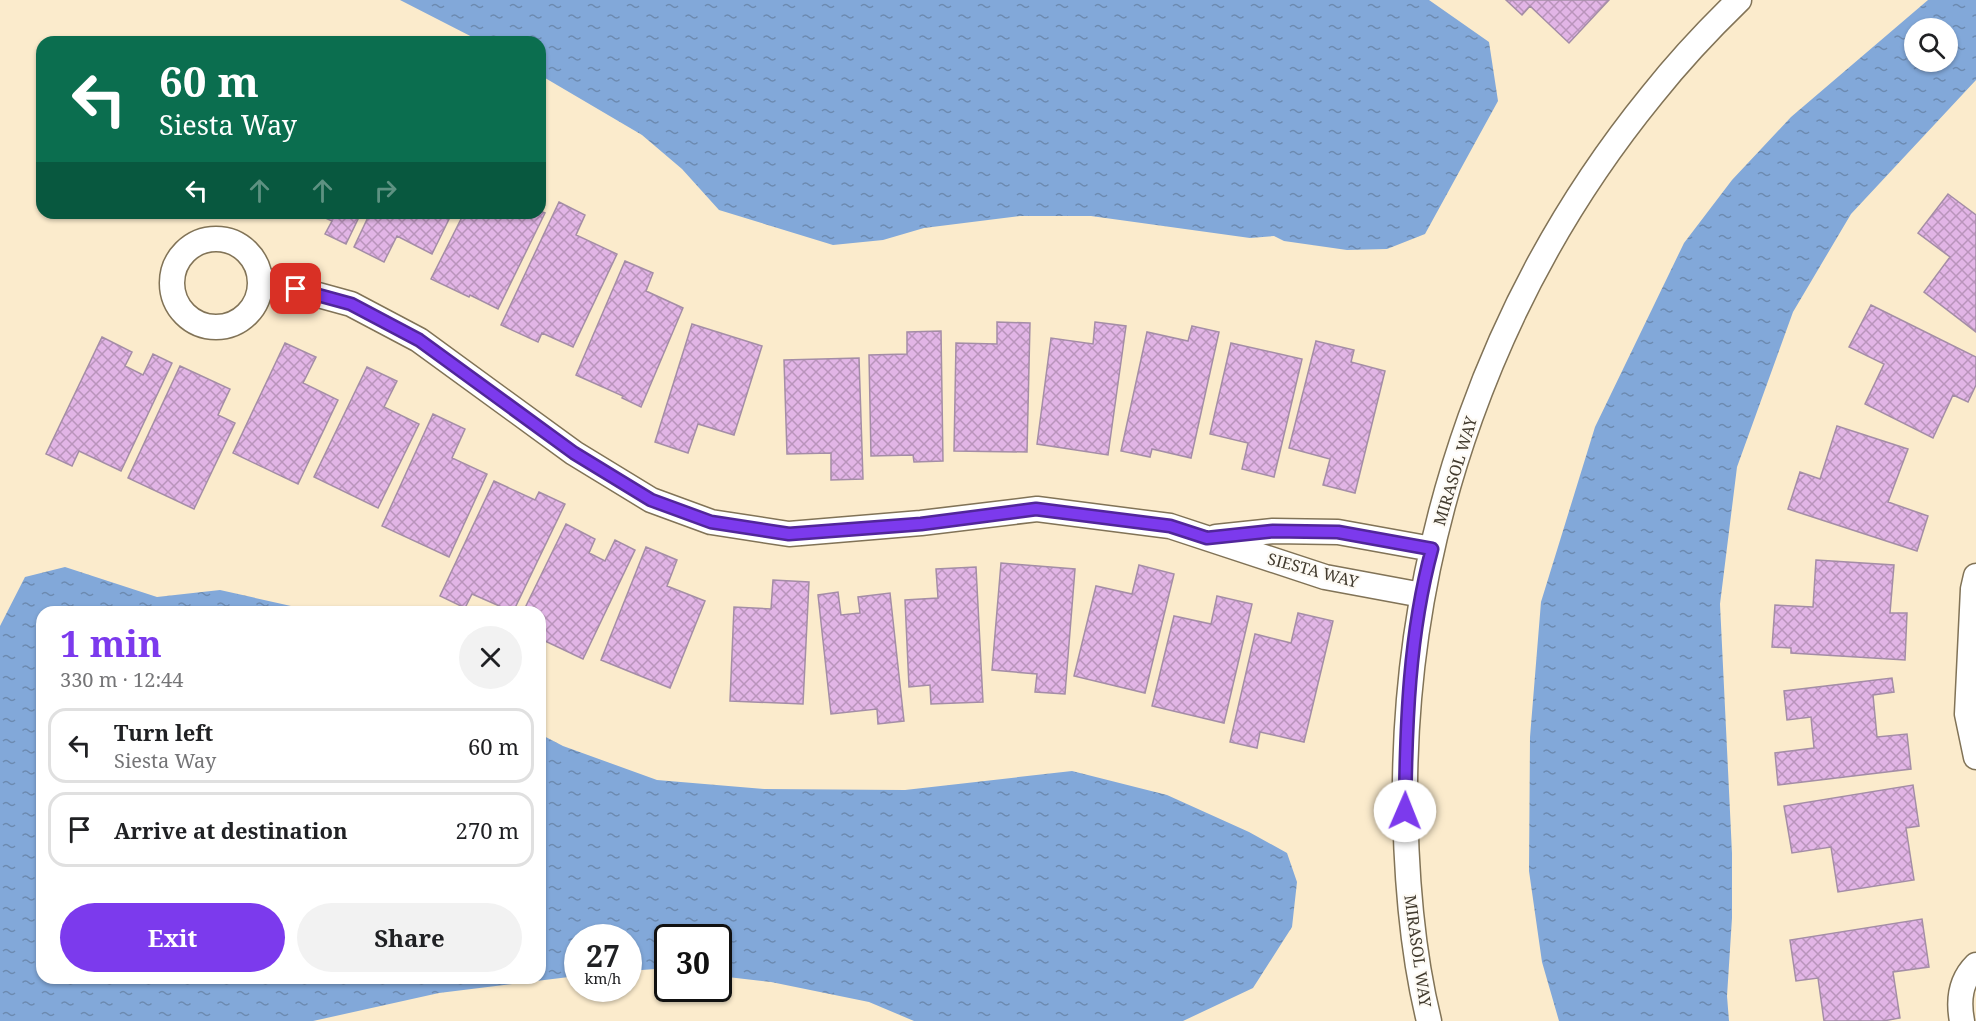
<!DOCTYPE html>
<meta charset="utf-8">
<style>
body{margin:0;font-family:"Noto Serif",serif;background:#f2f2f2;color:#202124;height:100vh;display:flex;flex-direction:column;font-size:22px;white-space:nowrap}
*{box-sizing:border-box;margin:0}
p{font-size:20px;color:#757577}
.icon{flex:none;width:33px;height:33px;fill:none;stroke:currentColor;stroke-width:2;stroke-linecap:round;stroke-linejoin:round}
.map{position:relative;flex:1;overflow:hidden}
.drawer{position:absolute;left:36px;top:606px;width:510px;height:378px;display:flex;flex-direction:column;background:#fff;border-radius:18px;box-shadow:0 2px 4px #0004}
.drawer>*{flex:none}
.top-card{position:absolute;left:36px;top:36px;width:510px;height:183px;border-radius:18px;box-shadow:0 2px 4px #0004;background:#0b6e4f;color:#fff;overflow:hidden}
.tools{position:absolute;left:1904px;top:18px;display:grid;gap:12px}
.tools a{display:grid;place-items:center;width:54px;height:54px;border-radius:50%;background:#fff;box-shadow:0 2px 4px #0004;font-size:30px}
.speed{position:absolute;left:564px;top:924px;display:flex;gap:12px;font-size:30px;font-weight:700;text-align:center}
.speed>*{display:grid;place-content:center;width:78px;height:78px;border-radius:50%;background:#fff;box-shadow:0 2px 4px #0004;line-height:1}
.speed small{font-size:15px;font-weight:400}
.speed .limit{border:3px solid #111;border-radius:9px;background:#fff;color:#111}
.pin{position:absolute;display:grid;place-items:center;width:51px;height:51px;color:#fff;margin:-26px;border-radius:12px;box-shadow:0 3px 9px #0006}
.me{position:absolute;width:66px;margin:-33px;rotate:1deg;stroke-linejoin:round;filter:drop-shadow(0 0 4px #0008)}
.turn{display:flex;align-items:center;gap:21px;height:126px;padding:0 24px;font-size:27px}
.turn .icon{width:78px;height:78px;stroke-width:2.5}
.turn b{display:block;font-size:42px;line-height:51px}
.lanes{display:flex;align-items:center;height:57px;padding:0 24px;background:#0003;justify-content:center;gap:30px;direction:ltr}
.lanes .off{opacity:.35}
.round{display:grid;place-items:center;flex:none;width:63px;height:63px;border-radius:32px;background:#f2f2f2}
.overview{display:flex;align-items:center;justify-content:space-between;height:102px;padding:0 24px}
h1{font-size:36px;font-weight:700;line-height:45px;color:#7c3aed}
.primary-button{display:flex;gap:12px;margin-top:auto;padding:12px 24px}
.primary-button a{flex:1;height:69px;border-radius:36px;background:#7c3aed;color:#fff;font-size:24px;font-weight:700;line-height:69px;text-align:center}
.primary-button a+a{background:#f2f2f2;color:#202124}
ul{padding:0;list-style:none}
li{display:flex;align-items:center;gap:18px;height:75px;margin:0 12px 9px;padding:0 12px;border:3px solid #e0e0e0;border-radius:18px}
li div{flex:1}
li b{display:block;font-size:22px}
li em{font-style:normal}
.map>svg:first-child{display:block}
.water{fill:url(#water-ripples);fill-rule:evenodd}
.building{fill:url(#building-cross-hatch);stroke:#a48da6;stroke-width:1.5}
.lines{fill:none;stroke-linecap:round;stroke-linejoin:round}
.minor-casing{stroke:#817357;stroke-width:27}
.minor{stroke:#fff;stroke-width:24}
.route-casing{stroke:#51269a;stroke-width:15}
.route{stroke:#7c3aed;stroke-width:10}
.labels{text-anchor:middle;dominant-baseline:central;stroke-width:4.5;stroke-linejoin:round;paint-order:stroke}
.street-label{font-size:16px;fill:#413a2e;stroke:#fdfaf4}
</style>
<div class="map">
<svg width="1976" height="1021" viewBox="0 0 1976 1021">
<defs>
<pattern id="water-ripples" width="26" height="14" patternUnits="userSpaceOnUse" patternTransform="scale(1.5)"><rect width="26" height="14" fill="#82a8d9"/><path d="M2 4q2-2 4 0t4 0M15 11q2-2 4 0t4 0" fill="none" stroke="#6c8ab0"/></pattern>
<pattern id="building-cross-hatch" width="8" height="8" patternUnits="userSpaceOnUse" patternTransform="scale(1.5)"><rect width="8" height="8" fill="#e2b5e6"/><path d="M0 0l8 8M0 8l8-8" fill="none" stroke="#b994bb"/></pattern>
</defs>
<rect width="100%" height="100%" fill="#fbebcc"/>
<!-- water -->
<path class="water" d="M400,0H1429L1489,42L1498,101L1425,234L1387,249L1347,250L1284,241L1274,236L1250,238L1091,216H1020L924,228L883,240L833,245L719,210L682,169L642,135L540,75V42H482Z
M1928,0H1976V80L1851,214L1793,312L1737,467L1720,604L1732,853V918L1727,996L1729,1021H1559L1542,962L1529,871L1530,737L1541,602L1595,427L1684,243L1732,180L1791,117ZM1914,28H1947V62H1914Z
M65,567L157,597L220,590L291,606L301,612H42V978H540V734L563,746L657,780L764,789L905,790L1072,771L1167,795L1249,832L1287,853L1297,882L1292,927L1253,988L1183,1021H914L869,1002L771,982L719,976L718,938H668L667,970L655,969L629,971L628,938H578L577,976L439,993L313,1021H0V626L25,577Z"/>
<!-- building -->
<path class="building" d="M1506,0H1609L1569,43L1530,6L1522,15Z
M1948,194L1976,215V332L1924,292L1950,257L1918,233Z
M559,202L585,215L576,235L617,254L573,347L542,333L538,342L501,325Z
M540,211L545,213L498,309L470,295L469,297L431,279L464,213H540Z
M315,213H361L346,244L325,234L332,221Z
M370,213H452L432,254L397,236L384,262L354,247Z
M625,261L653,273L646,291L683,308L641,407L622,398L623,396L576,375Z
M1871,305L1976,357V385L1968,402L1953,395L1933,438L1865,404L1884,364L1849,347Z
M997,322L1030,323L1027,452L954,451L956,343L997,344Z
M1095,322L1126,326L1108,455L1037,444L1051,338L1093,344Z
M692,324L762,346L734,435L698,424L688,453L655,442Z
M1192,326L1219,332L1191,458L1152,449L1150,457L1121,451L1147,332L1188,341Z
M941,331L943,461L914,462L913,455L871,456L869,355L907,354V332Z
M102,337L132,352L125,366L143,375L153,354L172,363L121,471L79,451L72,466L46,454Z
M1316,341L1354,350L1351,362L1385,371L1355,493L1323,485L1330,459L1289,448Z
M285,343L316,357L303,383L338,400L298,484L233,453Z
M1231,343L1302,359L1274,477L1242,469L1248,443L1210,434Z
M859,358L863,479L831,480V453L787,454L784,360Z
M180,366L230,389L218,415L235,423L194,509L128,478Z
M367,367L397,381L384,407L419,424L378,508L314,477Z
M433,414L465,429L452,458L487,474L449,557L382,526Z
M1837,426L1908,449L1888,502L1928,516L1917,551L1788,509L1800,472L1820,479Z
M494,481L535,500L539,492L565,504L513,612L472,594L465,608L440,596Z
M566,524L595,539L589,553L605,561L615,540L635,550L583,659L543,640L540,645V612H523Z
M646,547L677,560L667,586L705,601L670,688L601,660Z
M1816,560L1894,565L1890,613H1907L1905,660L1791,653V648L1772,647L1775,605L1813,607Z
M1001,563L1075,569L1065,694L1035,692L1037,674L992,670Z
M1139,565L1174,574L1145,693L1074,676L1096,586L1132,594Z
M976,567L983,702L931,704L930,685L909,687L905,600L938,598L936,569Z
M773,580L809,582L803,704L730,701L734,607L771,609Z
M838,592L841,615L860,613L858,597L890,593L904,721L878,724L877,709L831,714L818,595Z
M1217,596L1252,604L1224,723L1152,706L1174,616L1211,624Z
M1298,613L1333,621L1304,742L1260,732L1257,748L1230,742L1255,634L1291,643Z
M1892,678L1894,692L1873,695L1877,737L1907,734L1911,769L1778,785L1775,753L1814,748L1811,717L1787,720L1784,691Z
M1913,785L1919,826L1906,828L1914,880L1838,892L1831,847L1792,853L1784,806Z
M1922,919L1929,967L1893,972L1900,1018L1883,1021H1824L1818,978L1796,981L1790,940Z"/>
<g class="lines">
<!-- minor casing -->
<g class="minor-casing">
<path id="minor" d="M172 283a44 44 0 1 1 88 0a44 44 0 1 1-88 0Z
M260,279L351,304L419,340L574,453L651,500L711,522L789,534L921,523L1037,509L1170,526L1325,577L1422,595
M1216,537L1273,531L1338,532L1432,549
M1976,576L1973,589L1967,714L1976,757
M1429,1021C1410,944 1405,861 1405,782C1408,532 1494,289 1652,95C1679,61 1708,30 1739,0
M1962,1021C1958,1000 1960,981 1976,965"/>
</g>
<!-- minor -->
<use href="#minor" class="minor"/>
</g>
<g class="lines">
<!-- route casing -->
<g class="route-casing">
<path id="route" d="M296,289L351,304L419,340L574,453L651,500L711,522L789,534L921,524L1036,509L1170,526L1207,538L1273,531L1338,532L1432,549C1409,634 1406,723 1405,811"/>
</g>
<!-- route -->
<use href="#route" class="route"/>
</g>
<g class="labels">
<!-- street labels -->
<g class="street-label">
<text transform="translate(1455 471) rotate(-73)">MIRASOL WAY</text>
<text transform="translate(1313 570) rotate(15)">SIESTA WAY</text>
<text transform="translate(1418 951) rotate(82)">MIRASOL WAY</text>
</g>
</g>
</svg>
<div class="tools">
<a><svg class="icon" aria-label="search" viewBox="0 0 24 24"><circle cx="10" cy="10" r="6"/><path d="M15 15l6 6"/></svg></a>
</div>
<div class="speed"><div>27<small>km/h</small></div><div class="limit">30</div></div>
<div class="pin" style="left:296px;top:289px;background:#d93025"><svg class="icon" aria-label="arrive" viewBox="0 0 24 24"><path d="M6 21V4h12l-3 4 3 4H6"/></svg></div>
<svg class="me" style="left:1405px;top:811px" viewBox="-20 -20 40 40"><circle r="19" fill="#fff"/><path d="M0-13L10 11 0 6-10 11z" fill="#7c3aed"/></svg>
<div class="top-card">
<div class="turn"><svg class="icon" aria-label="left" viewBox="0 0 24 24"><path d="M17 20v-9H6M10 6l-5 5 5 5"/></svg><div><b>60 m</b>Siesta Way</div></div>
<div class="lanes"><svg class="icon" aria-label="left" viewBox="0 0 24 24"><path d="M17 20v-9H6M10 6l-5 5 5 5"/></svg><svg class="icon off" aria-label="ahead" viewBox="0 0 24 24"><path d="M12 20V5M6 11l6-6 6 6"/></svg><svg class="icon off" aria-label="ahead" viewBox="0 0 24 24"><path d="M12 20V5M6 11l6-6 6 6"/></svg><svg class="icon off" aria-label="right" viewBox="0 0 24 24"><path d="M7 20v-9h11M14 6l5 5-5 5"/></svg></div>
</div>
<section class="drawer">
<div class="overview"><div><h1>1 min</h1><p>330 m · 12:44</p></div><a class="round"><svg class="icon" aria-label="close" viewBox="0 0 24 24"><path d="M6 6l12 12M18 6L6 18"/></svg></a></div>
<ul>
<li><svg class="icon" aria-label="left" viewBox="0 0 24 24"><path d="M17 20v-9H6M10 6l-5 5 5 5"/></svg><div><b>Turn left</b><p>Siesta Way</p></div><em>60 m</em></li>
<li><svg class="icon" aria-label="arrive" viewBox="0 0 24 24"><path d="M6 21V4h12l-3 4 3 4H6"/></svg><div><b>Arrive at destination</b></div><em>270 m</em></li>
</ul>
<div class="primary-button"><a>Exit</a><a>Share</a></div>
</section>
</div>
